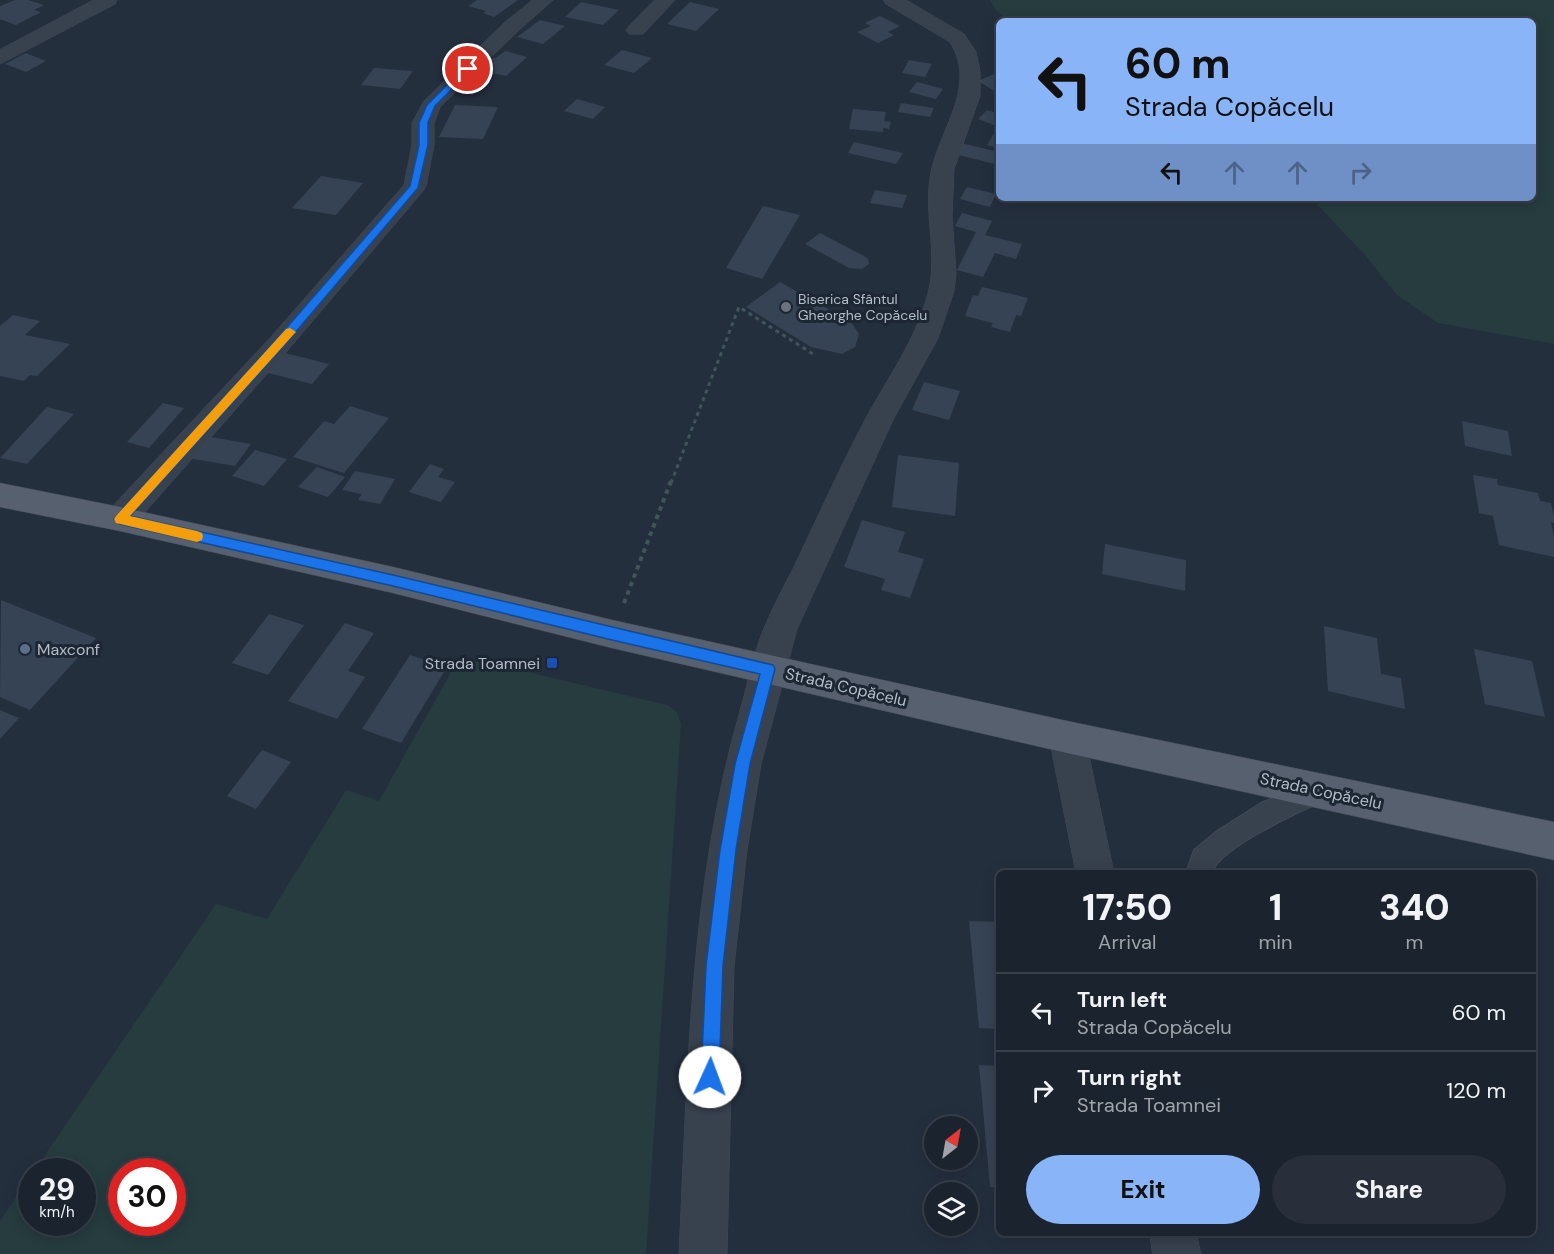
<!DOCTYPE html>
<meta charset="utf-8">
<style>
body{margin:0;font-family:"DM Sans",sans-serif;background:#282f3a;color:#f1f3f6;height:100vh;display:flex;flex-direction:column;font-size:22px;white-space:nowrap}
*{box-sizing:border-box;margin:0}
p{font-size:20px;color:#a0a4aa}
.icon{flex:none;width:33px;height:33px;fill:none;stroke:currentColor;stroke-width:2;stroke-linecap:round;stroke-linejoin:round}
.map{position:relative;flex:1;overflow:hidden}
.sheet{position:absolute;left:996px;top:870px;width:540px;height:366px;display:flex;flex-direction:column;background:#1b232e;border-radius:9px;box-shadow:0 3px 15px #0003,0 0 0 2px #39404a}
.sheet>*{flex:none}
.hud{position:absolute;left:996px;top:18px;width:540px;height:183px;border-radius:9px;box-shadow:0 3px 15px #0003,0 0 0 2px #39404a;background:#8ab4f8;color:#111;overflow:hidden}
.needle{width:39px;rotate:31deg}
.controls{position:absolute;left:924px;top:1116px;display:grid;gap:12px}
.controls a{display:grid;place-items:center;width:54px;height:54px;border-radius:50%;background:#1b232e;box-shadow:0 3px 15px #0003,0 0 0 2px #39404a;font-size:30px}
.speed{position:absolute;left:18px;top:1158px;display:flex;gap:12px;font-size:30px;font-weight:700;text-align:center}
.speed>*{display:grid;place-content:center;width:78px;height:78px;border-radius:50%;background:#1b232e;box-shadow:0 3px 15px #0003,0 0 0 2px #39404a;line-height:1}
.speed small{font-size:15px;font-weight:400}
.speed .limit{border:9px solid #d22;background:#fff;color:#111}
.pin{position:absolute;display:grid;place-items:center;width:51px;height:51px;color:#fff;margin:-26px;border:3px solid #fff;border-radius:50%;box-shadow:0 2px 6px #0007}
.me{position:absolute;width:66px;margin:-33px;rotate:2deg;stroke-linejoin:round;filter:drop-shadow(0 0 4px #0008)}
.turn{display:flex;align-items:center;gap:21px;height:126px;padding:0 30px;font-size:27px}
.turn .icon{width:78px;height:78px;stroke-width:2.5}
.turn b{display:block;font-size:42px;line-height:51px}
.lanes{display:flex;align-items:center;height:57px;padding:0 30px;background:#0003;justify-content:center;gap:30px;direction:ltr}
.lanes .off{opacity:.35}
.eta{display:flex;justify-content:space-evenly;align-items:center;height:102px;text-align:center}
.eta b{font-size:36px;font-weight:800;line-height:42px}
.cta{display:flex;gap:12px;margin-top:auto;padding:12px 30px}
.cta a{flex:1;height:69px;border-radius:36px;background:#8ab4f8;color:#111;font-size:24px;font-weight:800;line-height:69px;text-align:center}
.cta a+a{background:#282f3a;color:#f1f3f6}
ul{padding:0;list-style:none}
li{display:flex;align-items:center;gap:18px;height:78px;padding:0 30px;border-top:2px solid #39404a}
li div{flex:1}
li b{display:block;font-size:22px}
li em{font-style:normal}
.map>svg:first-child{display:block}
.green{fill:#263c3f;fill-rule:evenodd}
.building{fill:#364354}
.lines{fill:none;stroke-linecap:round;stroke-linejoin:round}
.lane-casing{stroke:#414a57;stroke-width:2}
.street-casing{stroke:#414a57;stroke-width:1}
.primary-casing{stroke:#414a57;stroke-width:1}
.path-far1{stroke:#3f5557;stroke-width:3;stroke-dasharray:4 4;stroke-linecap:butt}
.path{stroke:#3f5557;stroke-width:4;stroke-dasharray:4.5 4.5;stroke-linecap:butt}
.lane{fill:#38414e;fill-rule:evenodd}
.street{fill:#38414e;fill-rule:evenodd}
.primary{fill:#56606e;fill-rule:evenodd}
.route{fill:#1a73e8;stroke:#114b97;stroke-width:1.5}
.slow{fill:#f59e0b}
.worship-dot{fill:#6b7280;stroke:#1d2633;stroke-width:2}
.service-dot{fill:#5c6f8a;stroke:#1d2633;stroke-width:2}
.transit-dot{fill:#1a4fb4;stroke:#1d2633;stroke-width:2}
.labels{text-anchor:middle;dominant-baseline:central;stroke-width:6;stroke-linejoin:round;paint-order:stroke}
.far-poi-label{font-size:14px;fill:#b4bcc9;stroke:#1d2633;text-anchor:start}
.poi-label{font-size:16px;fill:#b4bcc9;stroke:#1d2633;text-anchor:start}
.street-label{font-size:16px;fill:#b4bcc9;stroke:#1d2633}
</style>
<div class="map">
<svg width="1554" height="1254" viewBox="0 0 1554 1254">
<rect width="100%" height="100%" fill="#242f3e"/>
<!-- green -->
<path class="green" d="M990,0H1554V344L1438,323L1397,295L1365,255L1311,198H1533V21H1008L996,10Z
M460,656L667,705L677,712L681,724L646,1254H0V1221L31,1175L32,1222H82V1172L34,1171L216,904L267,919L346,790L379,801ZM122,1172H172V1222H122Z"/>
<!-- building -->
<path class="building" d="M15,0H28L44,5L34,10L41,12L16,25L0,19V6Z
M477,0H518L494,17L483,13L486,11L468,6Z
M581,2L619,10L603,25L565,17Z
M690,2L719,9L696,31L667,24Z
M880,16L900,26L888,32L894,35L878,43L857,32L871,26L865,23Z
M540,20L565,26L543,44L517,37Z
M622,50L652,58L634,73L604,65Z
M505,51L527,57L506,76L483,71L493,58H496Z
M26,53L46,61L26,72L5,64Z
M909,60L932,64L925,77L902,73Z
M374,68L413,71L400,89L361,85Z
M999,72V94L978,81Z
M917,82L943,89L936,99L909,92Z
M577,99L605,107L593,119L564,111Z
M901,103L934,108L930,117L898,112Z
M455,105L498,107L483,139L439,137Z
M853,109L886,112L884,121L891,122L889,129L883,128V132L849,129Z
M987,110L999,114V127L978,119Z
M996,130H999V148L987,145Z
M854,142L903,153L896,164L848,153Z
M961,143L999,152V165L955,154Z
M321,176L363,183L336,215L292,208Z
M967,187L996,194L990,207L960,199Z
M875,190L907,195L902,208L870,203Z
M763,206L800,215L762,279L726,268Z
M962,213L992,221L985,235L1022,244L1016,259L995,253L983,277L957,270L976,232L955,226Z
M820,233L864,256L868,259L869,264L862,269L849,268L805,244Z
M780,282L851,322L859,334L855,347L842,354L811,347L746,307Z
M982,287L1028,298L1021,316L1016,315L1010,332L991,327L993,323L965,316L973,295L978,296Z
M13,315L40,321L25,335L70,344L37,376L30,375L24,381L0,376V326Z
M285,353L329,364L312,384L268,373Z
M924,382L960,391L949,420L912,410Z
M163,403L184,408L149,448L127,442Z
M350,406L389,418L344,473L293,457L324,421L334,424Z
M47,407L74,414L27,464L0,458Z
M1462,421L1508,431L1512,456L1465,446Z
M205,436L251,444L235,466L188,458Z
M255,450L287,459L264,486L232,476Z
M898,455L959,463L955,516L892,507Z
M430,464L444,469L438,477L455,482L441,502L409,492Z
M317,467L345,477L328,497L298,487Z
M355,471L395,479L380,504L358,500L362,494L342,490Z
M1473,475L1497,479L1498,485L1538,493L1540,501L1551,503L1554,516V523L1551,522L1554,537V557L1499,545L1493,516L1479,513Z
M862,520L905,532L898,552L924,559L910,598L881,590L885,579L844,567Z
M1105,544L1186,560L1185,591L1102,574Z
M1,600L96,638L30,710L0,697Z
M269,614L304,625L268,675L232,663Z
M345,623L374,633L348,671L365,677L337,719L288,701Z
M1324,626L1377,638L1381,674L1401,678L1405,709L1328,691Z
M1474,649L1532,661L1545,717L1485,704Z
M410,655L447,667L401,743L362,729Z
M0,710L19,718L0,739Z
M262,750L291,762L256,809L227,796Z
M969,921L999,922V1029L979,1028Z
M979,1065L999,1066V1187H990Z"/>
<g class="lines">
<!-- lane casing -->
<g class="lane-casing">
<path id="lane" d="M1318,779L1327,783L1331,791L1327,799C1302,811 1219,847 1212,873H1186L1194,850L1217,831L1261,803Z"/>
</g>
<!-- street casing -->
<g class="street-casing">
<path id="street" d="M94,0H117L115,4L0,64V50Z
M533,0H553L518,31L440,107L434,123V145L426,186L423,191L288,350L131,528L120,531L109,528L105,519L109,510L270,338L404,185L412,145V123L424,101L504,23Z
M655,0H675L643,34H629L626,30L629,26Z
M884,0H906L964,34L976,52L980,72V96L954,169L952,216L956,273L954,291L938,338L893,420L797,629L761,764L747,850L734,966L727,1254H679C688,1072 689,888 740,711C748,684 753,653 765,626C773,607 783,588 793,569C817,519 839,469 865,420C888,377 918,337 929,289C938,250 922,208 932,168C942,126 977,85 950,42L886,4Z
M1067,721L1080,725L1085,737L1114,873H1076L1049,737L1054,725Z
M1150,1233H1196L1201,1254H1153Z"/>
</g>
<!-- primary casing -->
<g class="primary-casing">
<path id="primary" d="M0,483L120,507L393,567L612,620L1067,721L1554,822V860L1067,753L612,648L393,593L120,531L0,507Z"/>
</g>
<!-- path-far1 -->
<path class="path-far1" d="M671,483L739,307L813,354"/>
<!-- path -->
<path class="path" d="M624,603L671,481"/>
<!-- lane -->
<use href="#lane" class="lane"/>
<!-- street -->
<use href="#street" class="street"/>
<!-- primary -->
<use href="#primary" class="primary"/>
</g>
<!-- route -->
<path class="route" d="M465,67L472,69L435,106L428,123V145L418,188L283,347L130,516L393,575L773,665L775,669L750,764L736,850L723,966L719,1077L716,1083L710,1086L704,1083L701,1077L706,966L720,850L735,764L760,674L612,640L393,586L120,524L114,519L275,341L410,186L419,145V123L427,105Z"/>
<!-- slow -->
<path class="slow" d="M290,328L296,332L294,334L130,516L197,531L202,533L203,536L202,540L197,542L116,523L114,519L116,516L286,329Z"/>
<!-- markers -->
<circle class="worship-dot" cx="786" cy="307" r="6"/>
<circle class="service-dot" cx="25" cy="649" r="6"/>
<rect class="transit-dot" x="546" y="657" width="12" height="12" rx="3"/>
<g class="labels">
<!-- far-poi labels -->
<g class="far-poi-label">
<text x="798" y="299">Biserica Sfântul<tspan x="798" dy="16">Gheorghe Copăcelu</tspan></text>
</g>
<!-- poi labels -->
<g class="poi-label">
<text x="37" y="649">Maxconf</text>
<text x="540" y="663" text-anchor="end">Strada Toamnei</text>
</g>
<!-- street labels -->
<g class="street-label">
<text transform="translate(846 687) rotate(13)">Strada Copăcelu</text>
<text transform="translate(1321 791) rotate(12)">Strada Copăcelu</text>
</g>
</g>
</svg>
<div class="controls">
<a><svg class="needle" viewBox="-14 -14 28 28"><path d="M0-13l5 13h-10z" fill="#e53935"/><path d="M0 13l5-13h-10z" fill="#a0a4aa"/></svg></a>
<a><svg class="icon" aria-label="layers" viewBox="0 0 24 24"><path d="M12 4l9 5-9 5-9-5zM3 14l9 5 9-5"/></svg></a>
</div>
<div class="speed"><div>29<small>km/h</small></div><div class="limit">30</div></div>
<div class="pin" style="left:468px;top:69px;background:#d93025"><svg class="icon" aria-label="arrive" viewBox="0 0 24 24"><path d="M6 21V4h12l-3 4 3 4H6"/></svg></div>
<svg class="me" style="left:710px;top:1077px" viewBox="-20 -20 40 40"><circle r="19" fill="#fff"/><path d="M0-13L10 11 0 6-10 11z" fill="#1a73e8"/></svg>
<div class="hud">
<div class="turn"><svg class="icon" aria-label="left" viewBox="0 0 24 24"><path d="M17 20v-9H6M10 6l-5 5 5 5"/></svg><div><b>60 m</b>Strada Copăcelu</div></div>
<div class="lanes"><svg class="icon" aria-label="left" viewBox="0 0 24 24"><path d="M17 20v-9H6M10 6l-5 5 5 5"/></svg><svg class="icon off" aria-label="ahead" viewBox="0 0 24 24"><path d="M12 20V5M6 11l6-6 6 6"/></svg><svg class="icon off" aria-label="ahead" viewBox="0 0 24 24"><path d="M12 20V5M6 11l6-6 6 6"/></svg><svg class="icon off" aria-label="right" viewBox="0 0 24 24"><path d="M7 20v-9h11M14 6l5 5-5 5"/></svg></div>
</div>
<section class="sheet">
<div class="eta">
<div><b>17:50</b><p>Arrival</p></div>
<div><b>1</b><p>min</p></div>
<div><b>340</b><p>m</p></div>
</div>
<ul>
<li><svg class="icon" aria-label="left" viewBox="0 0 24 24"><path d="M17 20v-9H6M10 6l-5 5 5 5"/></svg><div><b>Turn left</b><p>Strada Copăcelu</p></div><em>60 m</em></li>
<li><svg class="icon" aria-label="right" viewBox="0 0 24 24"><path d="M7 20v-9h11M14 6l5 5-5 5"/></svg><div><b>Turn right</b><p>Strada Toamnei</p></div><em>120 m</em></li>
</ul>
<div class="cta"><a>Exit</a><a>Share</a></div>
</section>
</div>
